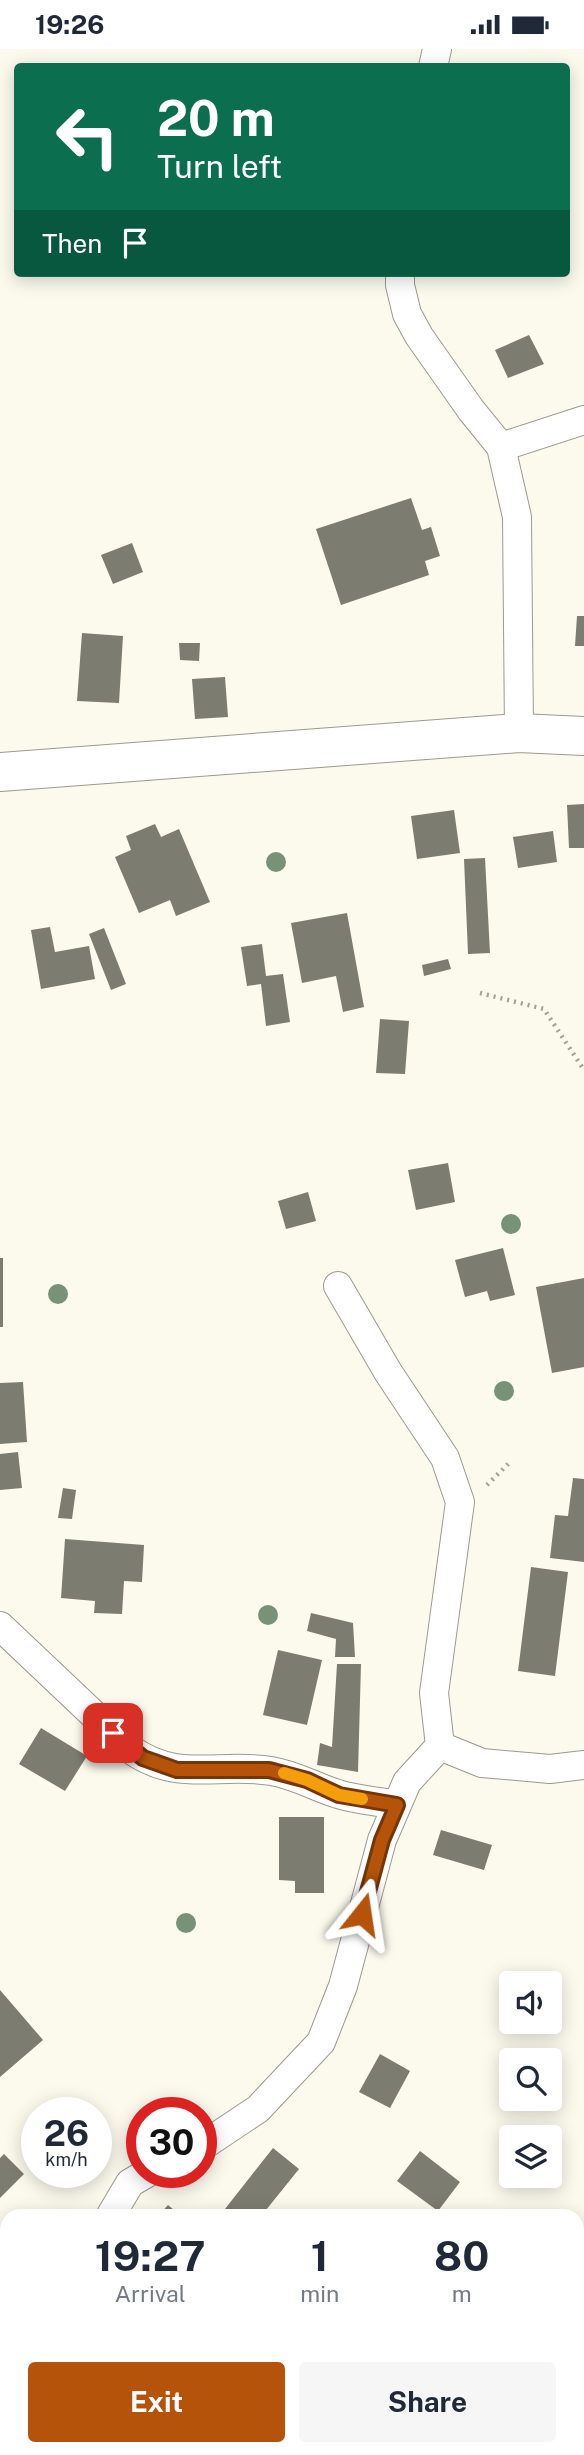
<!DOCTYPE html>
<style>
body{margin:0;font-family:"Public Sans",sans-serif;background:#f6f6f7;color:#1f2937;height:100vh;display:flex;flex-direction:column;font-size:26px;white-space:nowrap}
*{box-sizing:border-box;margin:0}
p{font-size:23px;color:#747a83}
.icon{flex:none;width:38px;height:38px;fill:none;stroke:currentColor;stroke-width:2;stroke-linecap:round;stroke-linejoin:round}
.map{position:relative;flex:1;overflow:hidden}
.side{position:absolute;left:0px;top:2160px;width:584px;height:247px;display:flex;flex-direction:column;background:#fff;border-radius:21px 21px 0 0;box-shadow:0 4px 18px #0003}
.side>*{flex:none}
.guide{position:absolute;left:14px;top:14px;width:556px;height:214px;border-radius:7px;box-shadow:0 4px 18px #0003;background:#0b6e4f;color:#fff;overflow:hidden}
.tools{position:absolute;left:499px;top:1922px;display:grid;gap:14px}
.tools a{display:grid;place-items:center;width:63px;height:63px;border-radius:7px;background:#fff;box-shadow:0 4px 18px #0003;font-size:35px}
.speed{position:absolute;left:21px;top:2048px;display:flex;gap:14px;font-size:35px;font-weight:700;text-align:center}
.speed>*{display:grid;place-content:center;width:91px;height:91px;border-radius:50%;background:#fff;box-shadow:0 4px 18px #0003;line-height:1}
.speed small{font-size:18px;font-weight:400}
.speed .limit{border:10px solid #d22;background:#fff;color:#111}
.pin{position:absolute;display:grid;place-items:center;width:60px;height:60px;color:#fff;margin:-30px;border-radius:14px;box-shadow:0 4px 10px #0006}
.me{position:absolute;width:77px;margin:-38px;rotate:15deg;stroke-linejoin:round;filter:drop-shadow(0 0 5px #0008)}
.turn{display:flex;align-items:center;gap:24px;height:147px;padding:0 28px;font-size:32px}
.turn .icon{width:91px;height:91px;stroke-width:2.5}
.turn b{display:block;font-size:49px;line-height:60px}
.then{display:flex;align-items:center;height:66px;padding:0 28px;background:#0003;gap:14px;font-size:26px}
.eta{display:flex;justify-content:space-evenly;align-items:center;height:119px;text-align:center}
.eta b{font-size:42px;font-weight:700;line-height:49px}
.action{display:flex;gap:14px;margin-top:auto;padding:14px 28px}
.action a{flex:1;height:80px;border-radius:7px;background:#b45309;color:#fff;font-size:28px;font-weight:700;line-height:80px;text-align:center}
.action a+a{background:#f6f6f7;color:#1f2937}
.status{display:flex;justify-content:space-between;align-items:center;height:49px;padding:0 35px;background:#fff;direction:ltr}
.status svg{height:19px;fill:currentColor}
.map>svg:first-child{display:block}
.forest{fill:url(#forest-firs)}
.building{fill:#7d7c70}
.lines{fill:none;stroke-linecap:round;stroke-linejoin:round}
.minor-casing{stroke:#9c9a8e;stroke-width:30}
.secondary-casing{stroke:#9c9a8e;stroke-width:40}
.path{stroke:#a4a298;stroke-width:4.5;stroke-dasharray:2 5;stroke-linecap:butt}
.minor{stroke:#fff;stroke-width:28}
.secondary{stroke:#fff;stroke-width:38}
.tree{fill:#779276}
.route-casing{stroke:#753606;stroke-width:18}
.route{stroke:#b45309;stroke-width:12}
.slow{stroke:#f59e0b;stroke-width:12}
</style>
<div class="status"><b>19:26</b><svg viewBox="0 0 49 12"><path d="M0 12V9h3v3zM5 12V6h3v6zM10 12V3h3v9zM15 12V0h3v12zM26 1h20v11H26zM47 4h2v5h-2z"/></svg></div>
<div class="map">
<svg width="584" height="2406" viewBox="0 0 584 2406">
<defs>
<pattern id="forest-firs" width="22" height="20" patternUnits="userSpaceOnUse" patternTransform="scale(1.75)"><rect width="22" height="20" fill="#cff3d1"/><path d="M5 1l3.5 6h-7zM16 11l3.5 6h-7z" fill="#b2d1b3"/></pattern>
</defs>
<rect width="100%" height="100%" fill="#fcfaed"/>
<!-- forest -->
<path class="forest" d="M578,2264L584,2265V2368L578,2373Z"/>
<!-- building -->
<path class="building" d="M529,286L544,315L508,329L495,301Z
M411,449L422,481L431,478L440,507L425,512L429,526L341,556L316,480Z
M132,494L143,523L113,535L101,506Z
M577,567H584V597H575Z
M82,584L123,587L119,654L77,652Z
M179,594H200L199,612L180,611Z
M225,628L228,668L195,670L192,630Z
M584,755V799H569L567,756Z
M454,761L460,804L417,810L411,767Z
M155,775L161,788L179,780L210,853L176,867L170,851L139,864L115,808L131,801L126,787Z
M553,782L557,813L518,819L513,788Z
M485,809L490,904L468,905L464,810Z
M347,864L364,958L343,963L336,927L302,934L291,874Z
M50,878L55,903L89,897L95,930L41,940L31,881Z
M104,879L126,935L111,941L89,885Z
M262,895L266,927L283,925L290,973L266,977L261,935L247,937L241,898Z
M448,910L451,920L424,927L422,916Z
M380,970L409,972L405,1025L376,1024Z
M448,1114L455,1153L416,1161L408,1121Z
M308,1143L316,1172L286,1180L278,1152Z
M503,1199L515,1246L490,1252L487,1242L465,1248L455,1211Z
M0,1209H3V1278H0Z
M584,1229V1318L552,1324L536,1238Z
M23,1333L27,1393L0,1395V1334Z
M18,1403L22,1439L0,1441V1405Z
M573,1429L584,1430V1513L550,1509L555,1466L568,1467Z
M63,1439L76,1441L72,1470L58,1469Z
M65,1490L144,1496L142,1533L124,1532L122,1565L94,1564L95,1552L61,1549Z
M531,1518L568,1523L555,1627L518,1622Z
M311,1564L353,1574L355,1608H335L336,1590L307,1582Z
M278,1601L322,1611L307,1676L263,1666Z
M337,1615H361L358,1723L317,1716L320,1694L332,1698Z
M41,1679L87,1707L65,1742L19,1715Z
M279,1768H324V1844H295V1832L279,1831Z
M441,1781L492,1796L484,1821L433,1806Z
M0,1941L43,1991L0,2028Z
M380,2005L410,2022L390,2059L359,2043Z
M273,2099L299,2120L262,2166H223L221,2165Z
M420,2102L460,2133L438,2162L397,2132Z
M4,2105L24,2125L0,2149V2109Z
M168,2156L180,2166H159Z
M7,2222V2270L0,2263V2229Z
M77,2399H121L114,2406H84Z
M176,2399H209L215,2406H174L178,2402Z"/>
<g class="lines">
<!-- minor casing -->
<g class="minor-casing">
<path id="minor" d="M433,18L437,0
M400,224V236L407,265L419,287L471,361L501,398L517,468L519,684
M501,398L584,371
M0,1577L130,1700C179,1735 218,1713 271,1722C296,1726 315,1738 338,1745C356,1751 378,1752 397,1756
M440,1697L482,1714L550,1720L584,1716
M201,2098L258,2060L321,1993L343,1937L382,1791L407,1733L440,1697L434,1644L460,1453L445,1409L388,1323L338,1237
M111,2166L130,2134L149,2123
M28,2406L33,2399"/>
</g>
<!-- secondary casing -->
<g class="secondary-casing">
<path id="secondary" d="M0,723L519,684L584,687"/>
</g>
<!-- path -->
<path class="path" d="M480,944L544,960L584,1021
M487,1436L509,1414"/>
<!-- minor -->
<use href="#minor" class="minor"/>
<!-- secondary -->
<use href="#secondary" class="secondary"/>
</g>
<!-- trees -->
<g class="tree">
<circle cx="276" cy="813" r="10"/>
<circle cx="511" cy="1175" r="10"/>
<circle cx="58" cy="1245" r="10"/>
<circle cx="504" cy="1342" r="10"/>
<circle cx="268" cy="1566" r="10"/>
<circle cx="186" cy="1874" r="10"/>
</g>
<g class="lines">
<!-- route casing -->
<g class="route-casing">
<path id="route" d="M113,1684L143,1709L177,1721H269L307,1731L339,1746L397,1756L382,1791L362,1865"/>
</g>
<!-- route -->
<use href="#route" class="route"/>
<!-- slow -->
<path class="slow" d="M284,1724L307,1731L339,1746L362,1750"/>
</g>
</svg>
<div class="tools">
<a><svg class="icon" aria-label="sound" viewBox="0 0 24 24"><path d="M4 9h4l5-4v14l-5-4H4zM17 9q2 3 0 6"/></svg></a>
<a><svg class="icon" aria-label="search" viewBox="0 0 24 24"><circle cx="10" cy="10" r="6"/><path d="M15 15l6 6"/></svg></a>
<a><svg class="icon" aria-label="layers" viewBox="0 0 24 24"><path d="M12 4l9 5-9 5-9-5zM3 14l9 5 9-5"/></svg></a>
</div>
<div class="speed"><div>26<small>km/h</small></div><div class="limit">30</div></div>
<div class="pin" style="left:113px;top:1684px;background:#d93025"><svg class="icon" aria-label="arrive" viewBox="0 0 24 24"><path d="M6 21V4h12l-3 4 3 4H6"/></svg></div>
<svg class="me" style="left:362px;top:1865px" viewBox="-20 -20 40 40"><path d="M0-17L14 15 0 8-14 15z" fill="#b45309" stroke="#fff" stroke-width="4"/></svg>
<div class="guide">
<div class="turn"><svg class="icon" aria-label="left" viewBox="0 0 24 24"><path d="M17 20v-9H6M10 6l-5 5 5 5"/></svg><div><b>20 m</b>Turn left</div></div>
<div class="then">Then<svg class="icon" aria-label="arrive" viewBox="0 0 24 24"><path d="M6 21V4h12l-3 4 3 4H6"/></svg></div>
</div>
<section class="side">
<div class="eta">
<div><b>19:27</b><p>Arrival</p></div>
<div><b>1</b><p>min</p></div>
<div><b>80</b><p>m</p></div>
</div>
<div class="action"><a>Exit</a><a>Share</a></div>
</section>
</div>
